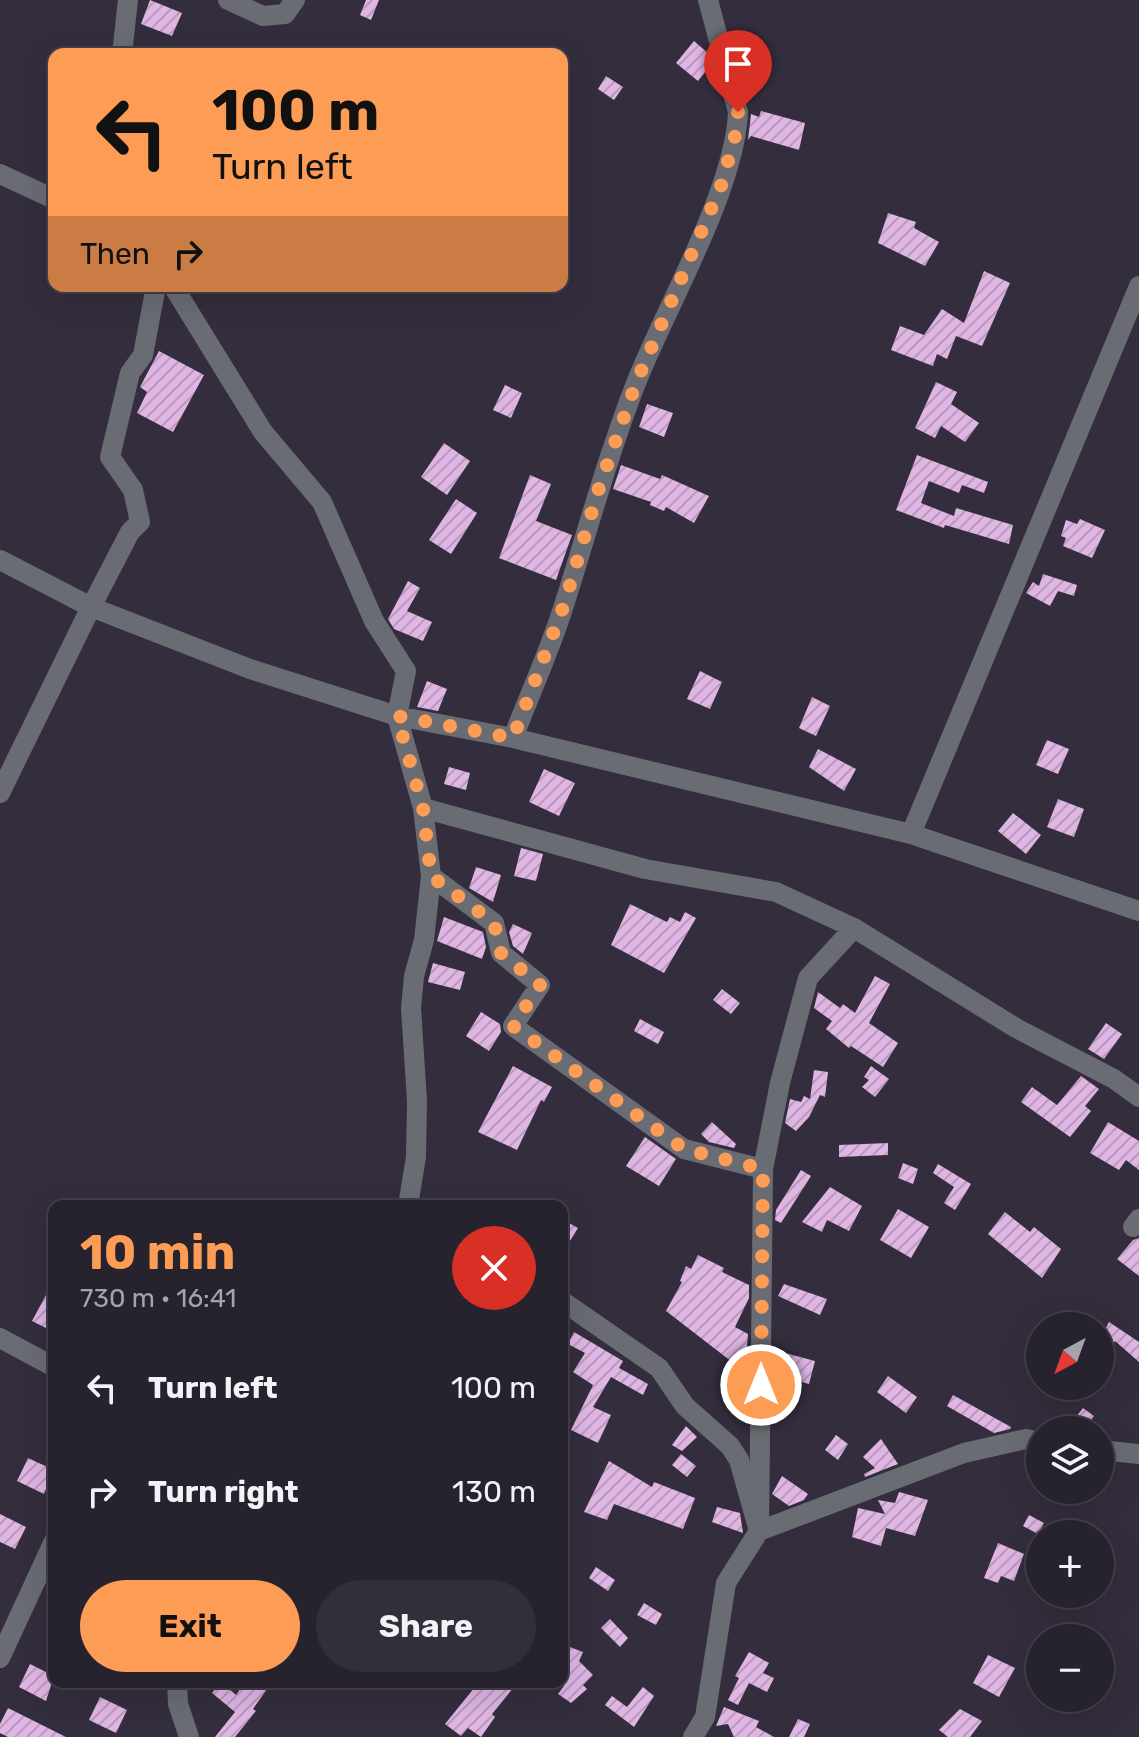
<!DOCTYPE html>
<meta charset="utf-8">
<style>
body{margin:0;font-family:Rubik,sans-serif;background:#322f3a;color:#f1f3f6;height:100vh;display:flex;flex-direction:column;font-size:30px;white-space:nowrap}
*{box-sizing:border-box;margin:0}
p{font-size:26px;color:#a4a4aa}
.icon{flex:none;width:44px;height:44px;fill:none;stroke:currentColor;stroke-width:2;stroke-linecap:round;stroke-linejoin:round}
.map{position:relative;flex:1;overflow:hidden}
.details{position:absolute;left:48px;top:1200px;width:520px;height:488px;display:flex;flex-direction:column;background:#26222e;border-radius:16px;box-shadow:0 8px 32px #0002,0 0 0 2px #423f4a}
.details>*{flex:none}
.banner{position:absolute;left:48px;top:48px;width:520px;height:244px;border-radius:16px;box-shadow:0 8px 32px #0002,0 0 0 2px #423f4a;background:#fd9c55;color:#111;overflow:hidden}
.needle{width:52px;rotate:221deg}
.controls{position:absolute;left:1026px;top:1312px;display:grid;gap:16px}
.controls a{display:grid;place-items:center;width:88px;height:88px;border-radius:50%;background:#26222e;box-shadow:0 8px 32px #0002,0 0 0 2px #423f4a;font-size:40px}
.pin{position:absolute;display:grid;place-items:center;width:68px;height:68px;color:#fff;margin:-82px -34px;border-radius:50% 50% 50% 0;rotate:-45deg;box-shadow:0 0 8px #0007}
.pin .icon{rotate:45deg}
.me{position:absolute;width:88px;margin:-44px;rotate:0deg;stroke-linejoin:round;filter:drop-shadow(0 0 6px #0008)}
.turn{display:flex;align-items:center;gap:28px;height:168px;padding:0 32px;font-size:36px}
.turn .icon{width:104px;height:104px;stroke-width:2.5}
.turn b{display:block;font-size:56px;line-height:68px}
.then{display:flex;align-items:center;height:76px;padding:0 32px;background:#0003;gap:16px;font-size:30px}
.round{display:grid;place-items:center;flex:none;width:84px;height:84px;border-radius:42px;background:#322f3a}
.summary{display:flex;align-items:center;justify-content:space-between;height:136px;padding:0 32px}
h1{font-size:48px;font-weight:700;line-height:60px;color:#fd9c55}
.action{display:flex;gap:16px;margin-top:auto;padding:16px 32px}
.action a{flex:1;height:92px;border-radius:48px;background:#fd9c55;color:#111;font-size:32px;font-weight:700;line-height:92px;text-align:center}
.action a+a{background:#322f3a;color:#f1f3f6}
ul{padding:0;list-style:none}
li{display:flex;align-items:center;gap:24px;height:104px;padding:0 32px}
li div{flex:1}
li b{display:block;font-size:30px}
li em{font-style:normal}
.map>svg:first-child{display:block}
.building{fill:url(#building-hatch)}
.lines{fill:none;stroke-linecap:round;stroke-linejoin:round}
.minor{stroke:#6a6c74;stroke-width:20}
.route{stroke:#fd9c55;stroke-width:14;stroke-dasharray:0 25.2}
</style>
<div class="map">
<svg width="1139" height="1737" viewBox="0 0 1139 1737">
<defs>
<pattern id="building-hatch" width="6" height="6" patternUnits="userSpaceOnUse" patternTransform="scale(2)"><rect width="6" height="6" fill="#dfb5e4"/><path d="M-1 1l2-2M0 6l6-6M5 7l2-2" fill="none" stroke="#ba9abe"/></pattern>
</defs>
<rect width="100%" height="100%" fill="#332d3d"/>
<!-- building -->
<path class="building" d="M150,0L182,13L172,36L141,24Z
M366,0H379L371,20L360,15Z
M694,41L709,54L712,63L698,81L676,63Z
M606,76L623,87L614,100L598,89Z
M761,111L805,123L799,150L751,136L748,140L751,114L759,117Z
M888,213L916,222L914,228L939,242L925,266L878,243Z
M984,271L1010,283L982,346L956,336L947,359L937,354L933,366L891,350L900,326L924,335L942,309L964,323Z
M159,351L204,375L173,432L137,413L147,392L140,387Z
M936,382L957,392L951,404L979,423L965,442L941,426L935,438L915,428Z
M505,385L522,393L511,418L493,410Z
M647,404L673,413L664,437L639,427Z
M444,443L470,461L447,495L421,477Z
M917,455L988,482L984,493L962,485L959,493L929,481L921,503L954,516L956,508L1013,525L1009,544L945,525L944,528L896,510Z
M621,465L660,479L662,475L709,496L694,523L666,507L664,511L650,505L651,502L613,489Z
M530,475L551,484L536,521L572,535L556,580L499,558Z
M456,499L477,513L451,554L429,540Z
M1080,519L1105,530L1092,558L1063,546L1066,538L1061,536L1066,520L1077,524Z
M1043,574L1077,585L1074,596L1058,591L1050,606L1026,593L1033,582L1039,586Z
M408,581L420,588L407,611L432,622L423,641L394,629L388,619Z
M700,671L722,682L710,709L687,699Z
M427,681L447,689L438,711L417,707Z
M812,697L830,706L816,736L799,728Z
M1047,740L1069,749L1058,774L1036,765Z
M818,749L856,769L844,791L809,767Z
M449,767L470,773L466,790L444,784Z
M544,769L575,783L559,816L529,802Z
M1058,799L1084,809L1074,837L1047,827Z
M1013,813L1041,835L1026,854L998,831Z
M521,848L543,854L536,881L514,876Z
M476,867L501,875L493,902L469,888Z
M630,904L667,922L670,917L680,922L685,912L696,918L664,973L611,945Z
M444,917L483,932L486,947L482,959L437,941Z
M513,924L532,933L523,954L513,946L509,932Z
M433,963L465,972L460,990L428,982Z
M875,976L890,984L869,1023L898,1043L883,1067L851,1046L849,1048L826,1029L832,1021L814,1008L818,992L840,1008L843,1004L855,1013Z
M722,989L740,1003L731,1014L713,1000Z
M481,1012L500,1024L501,1032L489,1051L466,1036Z
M640,1019L664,1032L658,1044L634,1031Z
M1106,1023L1122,1034L1104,1059L1088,1049Z
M513,1066L552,1087L544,1102L541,1100L517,1150L478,1132Z
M871,1066L889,1079L875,1097L862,1087L869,1080L864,1077Z
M814,1070L828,1072L825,1097L820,1095L809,1117L796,1131L785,1123L790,1099L801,1102L804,1096L810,1099Z
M1081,1076L1099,1089L1085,1106L1091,1111L1070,1137L1021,1102L1032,1087L1057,1105Z
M712,1122L736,1144L734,1148L709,1142L701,1134Z
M1108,1122L1139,1141V1170L1126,1160L1119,1170L1090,1153Z
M645,1137L676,1159L659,1186L626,1166Z
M888,1143V1155L839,1157V1145Z
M903,1163L918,1169L913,1184L898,1178Z
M938,1164L971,1184L955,1210L944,1203L954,1187L933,1173Z
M801,1170L811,1176L781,1223L775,1220L776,1210Z
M830,1187L862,1206L849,1231L827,1220L822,1232L802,1222Z
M898,1209L929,1227L911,1258L880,1240Z
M1005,1212L1030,1232L1034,1227L1061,1249L1042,1278L988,1234Z
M567,1222L578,1228L562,1254V1233Z
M1139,1238V1276L1117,1259L1133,1240Z
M698,1255L724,1268L722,1272L749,1285V1298L735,1327L748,1334L745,1372L666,1311L682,1282L680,1281L686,1266L691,1269Z
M54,1280V1332L32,1321Z
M784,1284L827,1299L820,1315L778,1296Z
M1109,1322L1139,1342V1362L1115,1341L1100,1364V1339Z
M574,1332L623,1361L619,1368L648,1384L643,1395L611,1377L593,1407L611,1415L598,1443L571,1430L593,1385L573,1372L585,1353L568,1344Z
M774,1350L815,1361L809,1384L774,1374Z
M888,1376L917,1397L906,1413L877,1392Z
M953,1395L1011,1427L1010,1429L994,1433L947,1406Z
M1083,1408L1094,1416L1083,1430H1066Z
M686,1426L697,1437L682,1451L672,1445Z
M836,1435L848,1444L838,1460L825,1450Z
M881,1439L898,1464L865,1477L864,1474L875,1468L863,1457Z
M681,1454L696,1466L687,1477L672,1465Z
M28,1458L54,1470L44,1494L17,1481Z
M609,1461L652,1487L654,1482L695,1498L683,1529L614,1504L607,1520L584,1512Z
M782,1476L808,1494L804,1500L789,1506L772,1494Z
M899,1492L928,1500L915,1536L886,1528L881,1546L852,1537L858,1508L885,1514L878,1500L895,1503Z
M717,1507L740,1513L743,1533L712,1522Z
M0,1514L26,1527L15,1549L0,1542Z
M1029,1515L1044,1523L1038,1534L1023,1526Z
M998,1543L1024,1554L1014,1581L1001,1576L998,1583L984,1578Z
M596,1567L615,1580L608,1591L589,1578Z
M644,1603L662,1614L656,1625L637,1615Z
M610,1619L628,1638L620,1647L601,1628Z
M562,1644L583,1652L579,1661L593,1675L583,1685L587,1689L571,1703L558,1694L564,1686Z
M749,1652L769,1663L763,1673L774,1678L767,1692L749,1683L738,1705L728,1700L739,1678L735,1676Z
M988,1655L1015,1668L999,1697L973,1683Z
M30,1664L54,1676L46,1701L19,1687Z
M221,1682L236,1695L245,1682H272L253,1709L256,1711L235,1737H215L235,1712L212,1693Z
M479,1682H507L514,1687L492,1714L495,1717L481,1737L468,1728L461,1736L445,1724Z
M643,1687L654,1696L634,1727L605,1705L612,1696L627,1707Z
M100,1697L127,1710L116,1733L89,1720Z
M724,1707L759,1721L756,1727L774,1737H734L728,1724L716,1726Z
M8,1708L66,1737H8L0,1733V1724Z
M960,1709L982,1721L970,1737H948L939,1730Z
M798,1719L810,1724L804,1737H789Z"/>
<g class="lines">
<!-- minor -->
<path class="minor" d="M228,0L263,16L285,14L295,0
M122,54L128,0
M0,174L54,199
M173,286L263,432L322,502L374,621L406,671L397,716L423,808L431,876L424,940L414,976L411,1008L417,1101L416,1157L408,1206
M0,560L91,607L250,669L397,716L513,738L911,834L1139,911
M513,738C530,693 551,648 565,602C588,529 608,455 636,383C666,307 735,190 738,112L708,0
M0,793L91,607L130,532L140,522L133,490L110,457L130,373L143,355L156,286
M423,808L645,869L776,892L854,928L1016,1028L1114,1079L1139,1097
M911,834L1139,286
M431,876L494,923L501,953L540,985L513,1026L684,1149L763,1169
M1133,1227L1139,1219
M562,1301L659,1368L685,1406L730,1446L739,1460L759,1531L964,1453L1026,1439L1040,1442
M0,1338L54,1367
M1100,1450L1139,1454
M0,1658L54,1541
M177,1682L178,1704L189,1737
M693,1737L705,1717L726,1583L759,1531L763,1169L780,1083L808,978L854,928"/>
</g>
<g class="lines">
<!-- route -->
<path class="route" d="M738,112L737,129L721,186L636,383L599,488L564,605L513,738L397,716L423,808L431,876L494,923L501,953L540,985L513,1026L684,1149L763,1169L761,1385"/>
</g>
</svg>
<div class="controls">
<a><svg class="needle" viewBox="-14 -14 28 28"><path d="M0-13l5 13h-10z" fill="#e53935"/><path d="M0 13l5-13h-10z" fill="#a4a4aa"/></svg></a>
<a><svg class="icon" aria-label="layers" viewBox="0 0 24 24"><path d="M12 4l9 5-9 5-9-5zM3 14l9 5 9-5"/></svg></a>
<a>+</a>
<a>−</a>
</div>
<div class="pin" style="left:738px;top:112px;background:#d93025"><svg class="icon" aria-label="arrive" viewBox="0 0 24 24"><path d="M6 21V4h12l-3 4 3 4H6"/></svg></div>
<svg class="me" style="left:761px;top:1385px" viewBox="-20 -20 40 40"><circle r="17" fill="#fd9c55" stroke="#fff" stroke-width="3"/><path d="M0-11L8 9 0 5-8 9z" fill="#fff"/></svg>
<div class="banner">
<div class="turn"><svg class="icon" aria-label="left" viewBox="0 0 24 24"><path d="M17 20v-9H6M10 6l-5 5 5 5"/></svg><div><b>100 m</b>Turn left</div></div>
<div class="then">Then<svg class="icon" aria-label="right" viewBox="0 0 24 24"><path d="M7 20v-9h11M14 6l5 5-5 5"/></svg></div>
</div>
<section class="details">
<div class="summary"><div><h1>10 min</h1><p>730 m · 16:41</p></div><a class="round" style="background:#d93025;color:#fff"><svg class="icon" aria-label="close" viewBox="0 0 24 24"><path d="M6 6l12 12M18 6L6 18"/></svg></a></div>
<ul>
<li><svg class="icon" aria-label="left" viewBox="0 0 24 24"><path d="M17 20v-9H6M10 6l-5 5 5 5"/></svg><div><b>Turn left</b></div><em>100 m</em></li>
<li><svg class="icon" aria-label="right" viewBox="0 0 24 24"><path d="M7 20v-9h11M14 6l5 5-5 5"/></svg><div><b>Turn right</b></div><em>130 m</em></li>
</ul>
<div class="action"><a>Exit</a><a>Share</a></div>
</section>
</div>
